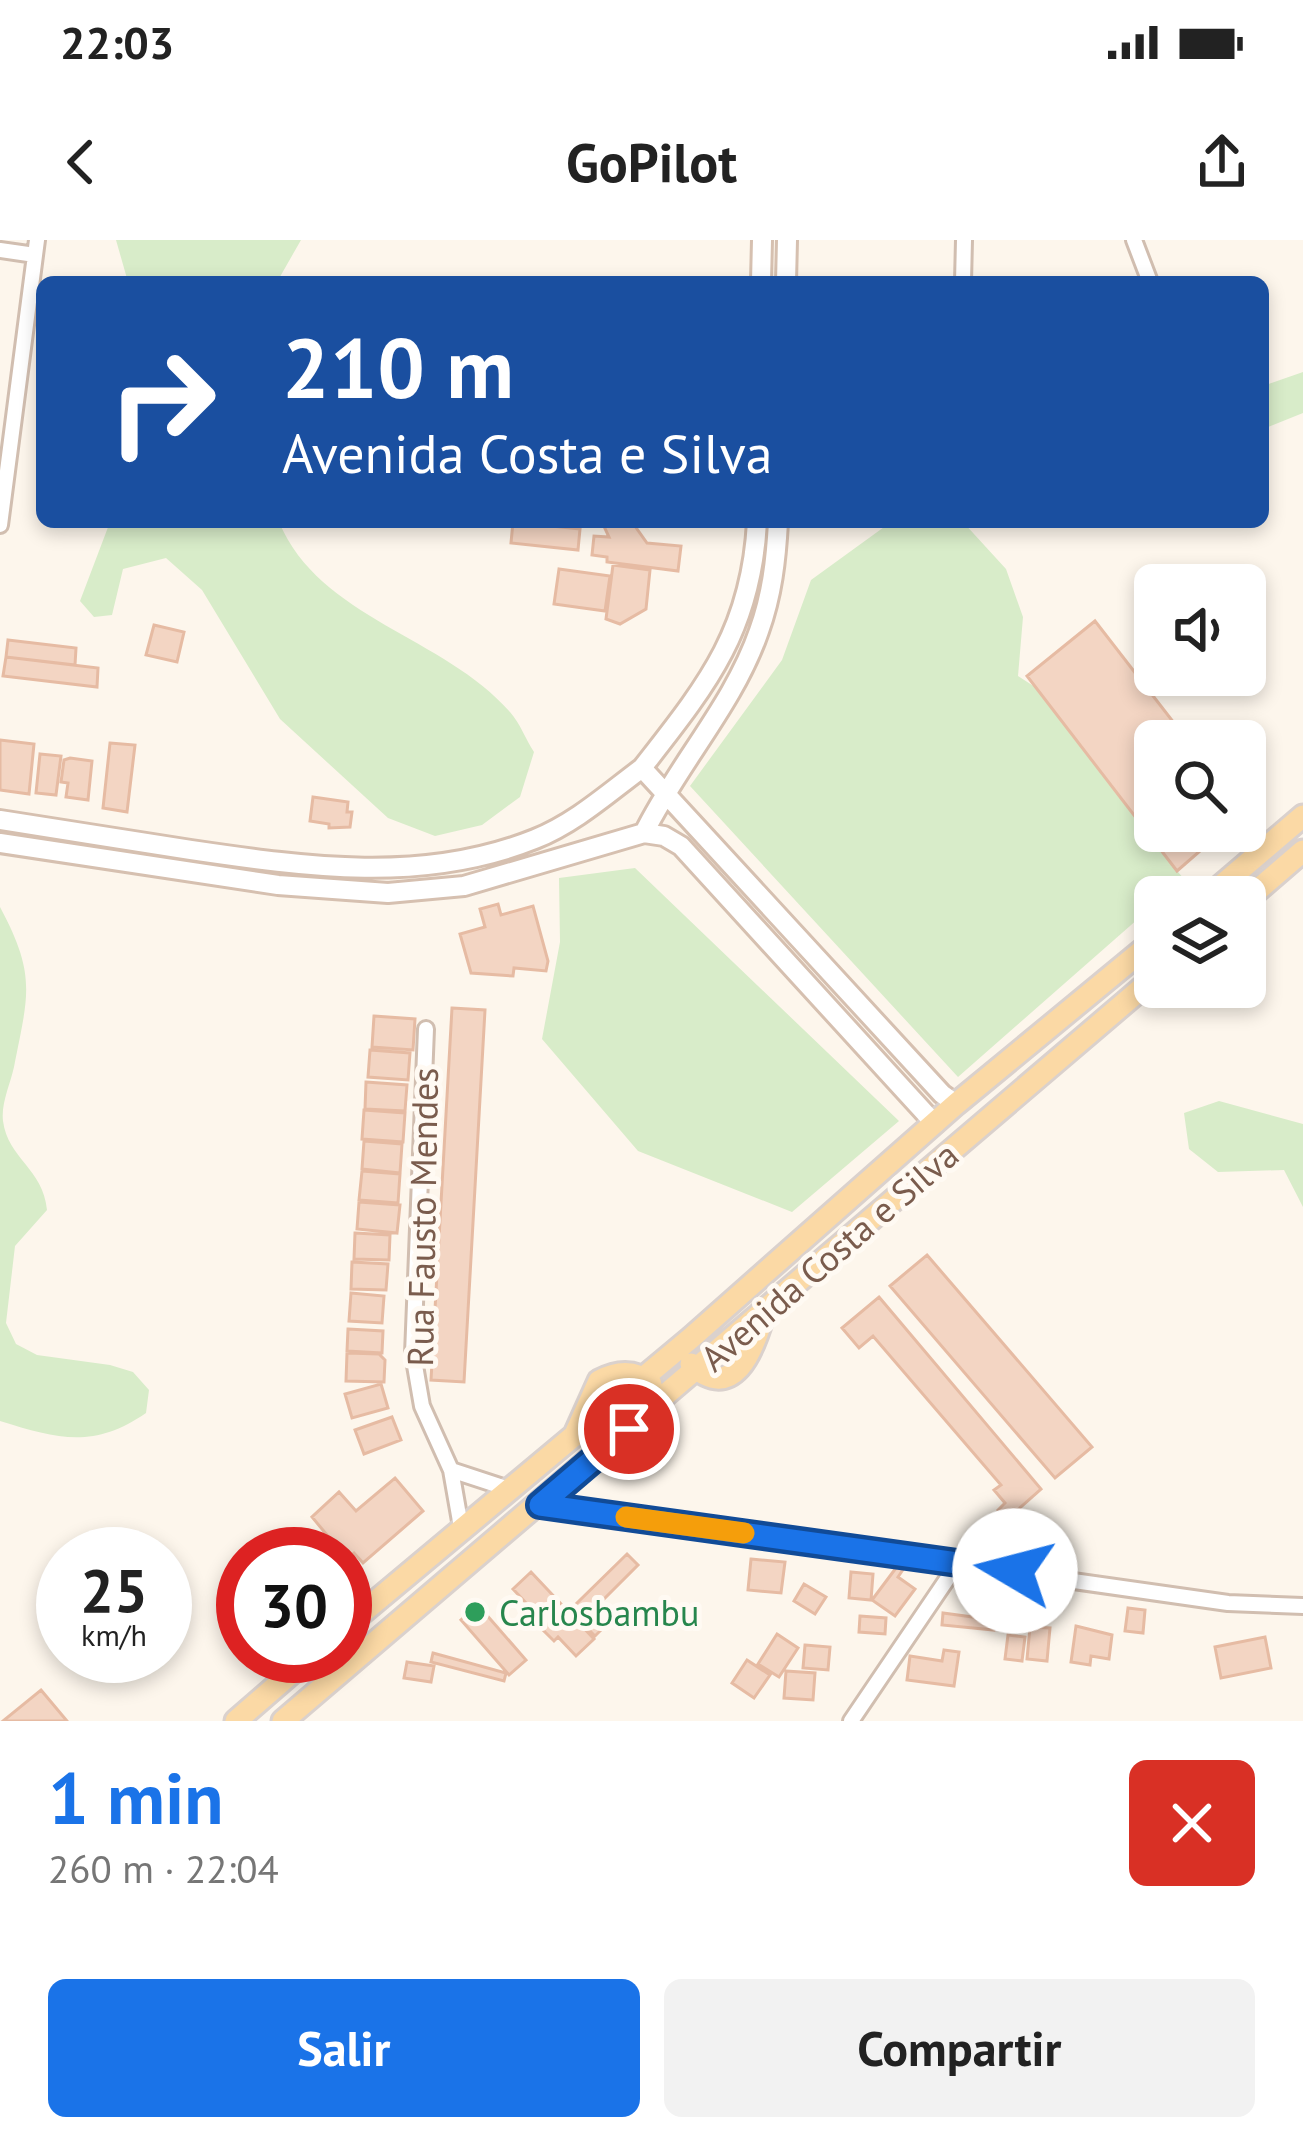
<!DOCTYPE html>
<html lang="es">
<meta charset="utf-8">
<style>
body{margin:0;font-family:"PT Sans",sans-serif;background:#f2f2f2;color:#222;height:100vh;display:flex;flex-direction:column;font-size:45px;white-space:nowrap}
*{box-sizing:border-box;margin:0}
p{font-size:39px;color:#767676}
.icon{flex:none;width:66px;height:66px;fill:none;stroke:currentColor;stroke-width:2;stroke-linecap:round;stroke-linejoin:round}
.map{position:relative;height:1481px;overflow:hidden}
.drawer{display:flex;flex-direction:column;background:#fff;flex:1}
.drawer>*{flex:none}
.top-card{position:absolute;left:36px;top:36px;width:1233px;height:252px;border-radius:18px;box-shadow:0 6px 18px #0003;background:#1a4fa0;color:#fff;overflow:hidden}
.buttons{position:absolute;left:1134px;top:324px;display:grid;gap:24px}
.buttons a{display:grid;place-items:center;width:132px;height:132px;border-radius:18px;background:#fff;box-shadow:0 6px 18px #0003;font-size:60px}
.speed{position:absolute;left:36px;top:1287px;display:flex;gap:24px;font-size:60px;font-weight:700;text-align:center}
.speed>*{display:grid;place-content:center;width:156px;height:156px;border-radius:50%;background:#fff;box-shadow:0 6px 18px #0003;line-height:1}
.speed small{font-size:30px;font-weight:400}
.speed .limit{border:18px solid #d22;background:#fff;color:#111}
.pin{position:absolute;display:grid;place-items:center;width:102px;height:102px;color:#fff;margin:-51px;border:6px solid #fff;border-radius:50%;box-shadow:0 3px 12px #0007}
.me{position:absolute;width:132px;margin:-66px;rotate:278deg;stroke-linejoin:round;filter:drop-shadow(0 0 9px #0008)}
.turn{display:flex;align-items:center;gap:42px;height:252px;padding:0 48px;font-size:54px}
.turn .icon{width:156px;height:156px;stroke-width:2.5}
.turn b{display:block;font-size:84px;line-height:102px}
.round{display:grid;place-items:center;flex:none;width:126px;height:126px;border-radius:18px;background:#f2f2f2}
.head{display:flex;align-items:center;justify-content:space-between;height:204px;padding:0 48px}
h1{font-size:72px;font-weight:700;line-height:90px;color:#1a73e8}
.cta{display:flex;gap:24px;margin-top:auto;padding:24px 48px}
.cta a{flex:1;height:138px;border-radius:18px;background:#1a73e8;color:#fff;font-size:48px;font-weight:700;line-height:138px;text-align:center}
.cta a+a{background:#f2f2f2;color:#222}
.status{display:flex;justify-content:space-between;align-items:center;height:84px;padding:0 60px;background:#fff;direction:ltr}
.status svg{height:33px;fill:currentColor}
header{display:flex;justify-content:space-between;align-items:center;height:156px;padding:0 48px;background:#fff;font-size:54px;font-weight:700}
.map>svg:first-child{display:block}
.green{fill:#d8ecc9}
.building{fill:#f3d5c3;stroke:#e6bba3;stroke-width:3}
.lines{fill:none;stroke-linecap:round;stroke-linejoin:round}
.street-casing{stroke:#d1beb0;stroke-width:20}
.secondary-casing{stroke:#d6c0b0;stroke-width:24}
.primary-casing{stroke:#dad1cd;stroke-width:27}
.street{stroke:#fff;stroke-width:14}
.secondary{stroke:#fff;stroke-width:18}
.primary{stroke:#fbd9a5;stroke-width:21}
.route-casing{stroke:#114b97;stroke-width:30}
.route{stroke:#1a73e8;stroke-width:21}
.slow{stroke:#f59e0b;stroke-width:21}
.leisure-dot{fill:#2e9e5b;stroke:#fffaf3;stroke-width:4.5}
.labels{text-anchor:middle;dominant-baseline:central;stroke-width:10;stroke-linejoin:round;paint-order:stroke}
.street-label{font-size:36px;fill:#7a5c4d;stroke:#fffaf3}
.leisure-label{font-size:36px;fill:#27864d;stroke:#fffaf3;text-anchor:start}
</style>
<div class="status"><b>22:03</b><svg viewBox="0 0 49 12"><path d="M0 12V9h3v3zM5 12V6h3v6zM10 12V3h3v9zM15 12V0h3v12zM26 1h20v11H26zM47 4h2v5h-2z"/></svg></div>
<header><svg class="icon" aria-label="back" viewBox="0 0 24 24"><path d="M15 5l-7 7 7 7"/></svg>GoPilot<svg class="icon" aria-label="share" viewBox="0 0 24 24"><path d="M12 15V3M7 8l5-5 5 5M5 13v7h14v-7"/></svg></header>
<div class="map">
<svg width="1303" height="1481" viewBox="0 0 1303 1481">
<rect width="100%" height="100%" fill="#fdf6ec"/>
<!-- green -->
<path class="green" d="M116,0H301L277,42H128Z
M1303,132V173L1263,189V146Z
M110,282H279C320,379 444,396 510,472C520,483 526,500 534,512L520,557L482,585L435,596L388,578L280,479L202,350L166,318L123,329L112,375L94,377L80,361Z
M891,282H963L1006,329L1023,377L1018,436L1069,469L1157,607L1184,639L1163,657H1155V664L958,837L690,546L782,420L811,340Z
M635,628L899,881L792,972L638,911L542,799L560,702L559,638Z
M0,667C37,736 28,755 14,827C10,845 1,863 3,881C8,919 43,928 47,970L15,1006L6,1083L16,1104L37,1115L110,1125L133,1132L149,1150L146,1173C94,1209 58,1199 0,1181Z
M1219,861L1303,884V967L1284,930L1218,932L1189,909L1184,873Z"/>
<!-- building -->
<path class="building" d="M513,282L580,289L578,310L511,303Z
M602,282H632L647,303L681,306L678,331L607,322V317L592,315L594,296L609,297Z
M613,325L650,330L646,369L620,384L606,379Z
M559,329L610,336L605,371L554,364Z
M1095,381L1188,501H1155V591H1223L1177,631L1027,436Z
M154,385L184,392L177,422L146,415Z
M8,400L76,408L75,425L6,417Z
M6,417L98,428L97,447L3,436Z
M0,500L34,504L29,554L0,550Z
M110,503L135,505L127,572L103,568Z
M40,514L61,516L56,555L36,553Z
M70,518L92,521L88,560L66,557L68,543L61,542L64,520Z
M313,557L348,562L347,572H352L350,587L329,588V584L310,581Z
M498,664L501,675L533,666L548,721L546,731L514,728L513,736L471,733L460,694L485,687L480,669Z
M452,768L485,770L464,1142L431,1140Z
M374,776L415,779L413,810L372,807Z
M370,810L410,813L408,840L368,837Z
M366,842L407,845L405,871L365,869Z
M364,870L405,873L403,902L362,899Z
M364,901L402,904L400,933L362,929Z
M362,931L400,934L398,963L359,960Z
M359,962L400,965L397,993L357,989Z
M355,993L390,995L389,1020L354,1019Z
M927,1015L1092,1207L1055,1238L890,1046Z
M352,1022L388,1024L386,1050L351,1049Z
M351,1053L384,1056L382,1083L349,1081Z
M879,1057L1041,1249L1006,1280L998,1270L1005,1263L994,1250L1001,1245L873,1096L859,1108L842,1088Z
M348,1089L383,1091L382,1113L347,1111Z
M347,1113L379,1114L385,1120L384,1142L346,1141Z
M381,1144L388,1168L352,1178L345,1154Z
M392,1177L401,1200L364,1214L355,1190Z
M395,1238L423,1271L363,1323L354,1313L347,1319L312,1277L339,1252L356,1271Z
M627,1314L638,1325L600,1363L614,1377L595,1396L588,1389L594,1383L575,1365Z
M751,1319L785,1322L781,1353L748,1350Z
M899,1324L904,1328L898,1337L915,1349L895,1376L872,1360Z
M531,1332L594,1399L576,1416L558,1397L554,1401L537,1384L542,1380L513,1349Z
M851,1332L873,1334L871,1360L849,1358Z
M804,1344L826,1357L815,1374L794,1361Z
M983,1355L998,1356L994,1390L942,1385L943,1373L980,1378Z
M478,1365L526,1420L509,1435L461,1380Z
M1128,1368L1145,1370L1143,1393L1125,1391Z
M860,1376L886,1378L885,1394L859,1392Z
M1076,1386L1112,1395L1109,1419L1091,1416L1090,1425L1071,1422Z
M1030,1387L1050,1388L1047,1421L1027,1419Z
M777,1394L798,1408L779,1437L758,1424Z
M1008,1395L1025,1397L1022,1421L1005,1419Z
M1265,1397L1271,1428L1221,1438L1215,1407Z
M805,1405L830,1407L828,1430L803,1428Z
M944,1410L959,1412L954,1446L907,1440L910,1416L942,1421Z
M433,1413L506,1433L504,1441L431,1422Z
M747,1420L770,1435L754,1458L732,1443Z
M407,1422L434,1426L431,1442L404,1438Z
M786,1431L815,1433L813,1460L784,1458Z
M41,1450L67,1481H3Z"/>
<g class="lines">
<!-- street casing -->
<g class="street-casing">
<path id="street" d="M1134,0L1150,42
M0,10L35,15
M963,42L964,0
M0,285L37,0
M426,789L413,1114L422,1166L451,1230L461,1287
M451,1230L509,1249
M540,1265L1228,1363L1303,1366
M851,1481L958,1323"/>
</g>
<!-- secondary casing -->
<g class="secondary-casing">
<path id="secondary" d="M761,42L762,0
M786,42L787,0
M642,528C706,446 751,392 757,282
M0,580C64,590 127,600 191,610C307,627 423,644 535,599C575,583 607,554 642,528L942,854L956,864
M644,593C678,524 734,464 759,391C772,355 776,320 778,282
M0,603L278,645L388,653L464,646L644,593L664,596L681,606L935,884"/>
</g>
<!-- primary casing -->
<g class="primary-casing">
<path id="primary" d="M1208,657L1303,576
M1245,661L1303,611
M691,1124C733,1164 753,1110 763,1076
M576,1192L599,1141C618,1131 635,1130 651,1144
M345,1387L691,1098L956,864L1155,700
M236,1481L311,1416
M283,1481L1155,737"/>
</g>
<!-- street -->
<use href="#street" class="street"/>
<!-- secondary -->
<use href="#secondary" class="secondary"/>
<!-- primary -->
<use href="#primary" class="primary"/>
</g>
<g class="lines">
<!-- route casing -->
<g class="route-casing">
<path id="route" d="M629,1189L540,1265L1015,1331"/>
</g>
<!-- route -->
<use href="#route" class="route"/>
<!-- slow -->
<path class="slow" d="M626,1277L744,1293"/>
</g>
<!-- markers -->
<circle class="leisure-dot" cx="475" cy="1372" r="12"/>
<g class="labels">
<!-- street labels -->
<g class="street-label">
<text transform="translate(422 977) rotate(-89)">Rua Fausto Mendes</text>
<text transform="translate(829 1016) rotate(-41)">Avenida Costa e Silva</text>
</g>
<!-- leisure labels -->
<g class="leisure-label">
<text x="499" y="1372">Carlosbambu</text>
</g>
</g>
</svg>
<div class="buttons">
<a><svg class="icon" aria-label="sound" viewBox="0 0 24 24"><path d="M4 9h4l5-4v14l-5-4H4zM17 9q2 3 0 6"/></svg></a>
<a><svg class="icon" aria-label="search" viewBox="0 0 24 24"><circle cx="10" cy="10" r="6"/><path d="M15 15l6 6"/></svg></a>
<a><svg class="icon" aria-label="layers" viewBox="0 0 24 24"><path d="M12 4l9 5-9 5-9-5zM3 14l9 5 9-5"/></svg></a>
</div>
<div class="speed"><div>25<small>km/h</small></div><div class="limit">30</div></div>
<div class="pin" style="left:629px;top:1189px;background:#d93025"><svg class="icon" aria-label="arrive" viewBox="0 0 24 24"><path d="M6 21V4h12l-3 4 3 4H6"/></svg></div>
<svg class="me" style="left:1015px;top:1331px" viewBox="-20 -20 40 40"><circle r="19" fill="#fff"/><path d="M0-13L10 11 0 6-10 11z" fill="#1a73e8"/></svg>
<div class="top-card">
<div class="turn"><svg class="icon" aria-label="right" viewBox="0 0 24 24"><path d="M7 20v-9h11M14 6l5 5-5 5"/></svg><div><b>210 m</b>Avenida Costa e Silva</div></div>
</div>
</div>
<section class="drawer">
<div class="head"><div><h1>1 min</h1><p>260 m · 22:04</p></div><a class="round" style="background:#d93025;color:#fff"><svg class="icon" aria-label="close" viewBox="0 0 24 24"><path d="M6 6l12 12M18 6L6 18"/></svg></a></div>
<div class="cta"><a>Salir</a><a>Compartir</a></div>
</section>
